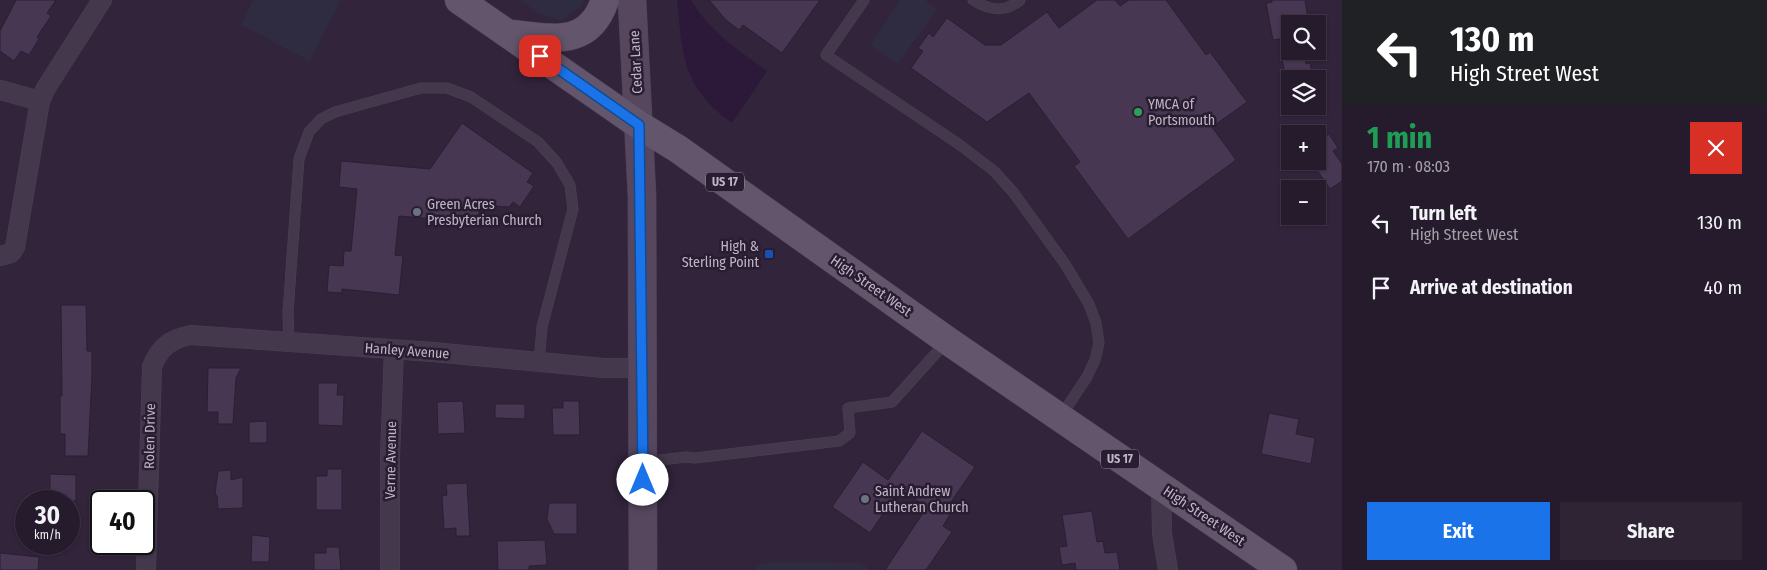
<!DOCTYPE html>
<meta charset="utf-8">
<style>
body{margin:0;font-family:"Fira Sans Condensed",sans-serif;background:#2e2434;color:#f1f3f6;height:100vh;display:flex;flex-direction:column;font-size:19px;white-space:nowrap}
*{box-sizing:border-box;margin:0}
p{font-size:16px;color:#a4a1a9}
.icon{flex:none;width:28px;height:28px;fill:none;stroke:currentColor;stroke-width:2;stroke-linecap:round;stroke-linejoin:round}
.map{position:relative;flex:1;overflow:hidden}
.side{display:flex;flex-direction:column;background:#261b2c;width:425px}
.side>*{flex:none}
.guide{background:#202124;color:#fff;overflow:hidden}
.controls{position:absolute;left:1281px;top:15px;display:grid;gap:10px}
.controls a{display:grid;place-items:center;width:45px;height:45px;border-radius:0px;background:#261b2c;box-shadow:0 1px 4px #0004,0 0 0 1px #423948;font-size:25px}
.speed{position:absolute;left:15px;top:490px;display:flex;gap:10px;font-size:25px;font-weight:700;text-align:center}
.speed>*{display:grid;place-content:center;width:65px;height:65px;border-radius:50%;background:#261b2c;box-shadow:0 1px 4px #0004,0 0 0 1px #423948;line-height:1}
.speed small{font-size:12px;font-weight:400}
.speed .limit{border:2px solid #111;border-radius:8px;background:#fff;color:#111}
.pin{position:absolute;display:grid;place-items:center;width:42px;height:42px;color:#fff;margin:-21px;border-radius:10px;box-shadow:0 2px 8px #0006}
.me{position:absolute;width:55px;margin:-28px;rotate:0deg;stroke-linejoin:round;filter:drop-shadow(0 0 4px #0008)}
.turn{display:flex;align-items:center;gap:18px;height:105px;padding:0 25px;font-size:22px}
.turn .icon{width:65px;height:65px;stroke-width:2.5}
.turn b{display:block;font-size:35px;line-height:42px}
.round{display:grid;place-items:center;flex:none;width:52px;height:52px;border-radius:0px;background:#2e2434}
.headline{display:flex;align-items:center;justify-content:space-between;height:85px;padding:0 25px}
h1{font-size:30px;font-weight:700;line-height:38px;color:#1e9e55}
.primary-button{display:flex;gap:10px;margin-top:auto;padding:10px 25px}
.primary-button a{flex:1;height:58px;border-radius:0px;background:#1a73e8;color:#fff;font-size:20px;font-weight:700;line-height:58px;text-align:center}
.primary-button a+a{background:#2e2434;color:#f1f3f6}
ul{padding:0;list-style:none}
li{display:flex;align-items:center;gap:15px;height:65px;padding:0 25px}
li div{flex:1}
li b{display:block;font-size:19px}
li em{font-style:normal}
main{display:flex;flex:1;min-height:0}
.map>svg:first-child{display:block}
.green{fill:#2f2c42}
.water{fill:#2c1839}
.building{fill:#473752;stroke:#2b1f33}
.lines{fill:none;stroke-linecap:round;stroke-linejoin:round}
.lane-casing{stroke:#4d4155;stroke-width:11}
.street-casing{stroke:#4d4155;stroke-width:20}
.secondary-casing{stroke:#4d4155;stroke-width:29}
.primary-casing{stroke:#4d4155;stroke-width:29}
.lane{stroke:#44384c;stroke-width:10}
.street{stroke:#44384c;stroke-width:19}
.secondary{stroke:#56465e;stroke-width:28}
.primary{stroke:#63566c;stroke-width:28}
.route-casing{stroke:#114b97;stroke-width:12}
.route{stroke:#1a73e8;stroke-width:9}
.leisure-dot{fill:#2e9e5b;stroke:#291d31;stroke-width:2}
.worship-dot{fill:#6b7280;stroke:#291d31;stroke-width:2}
.transit-dot{fill:#1a4fb4;stroke:#291d31;stroke-width:2}
.labels{text-anchor:middle;dominant-baseline:central;stroke-width:5;stroke-linejoin:round;paint-order:stroke}
.shield{fill:#291d31;stroke:#93879a;stroke-width:1}
.shield-label{font-size:12px;font-weight:bold;fill:#c0b4c7}
.street-label{font-size:14px;fill:#c0b4c7;stroke:#291d31}
.poi-label{font-size:14px;fill:#c0b4c7;stroke:#291d31;text-anchor:start}
</style>
<main>
<div class="map">
<svg width="1342" height="570" viewBox="0 0 1342 570">
<rect width="100%" height="100%" fill="#32243b"/>
<!-- green -->
<path class="green" d="M253,0H341L310,61L241,25Z
M520,0H583V4L562,21L538,13Z
M901,0H925L937,9L898,64L870,45Z
M770,562L854,563L865,566L869,570H754L759,565Z"/>
<!-- water -->
<path class="water" d="M677,0H691C710,32 738,50 767,71L732,123C682,86 683,58 677,0Z"/>
<!-- building -->
<path class="building" d="M16,0H56L47,13L51,16L37,37L39,39L29,55L21,51L14,61L0,51V31Z
M709,0H820L782,53L743,25L739,30L726,20Z
M1097,0H1115L1120,6L1129,0H1166L1206,55L1210,52L1247,102L1212,127L1236,160L1128,239L1074,166L1080,162L1029,93L987,122L911,68L923,51L918,48L929,33L933,37L947,18L985,45H1001L1047,12L1059,28Z
M1272,0H1305L1308,18L1299,19L1300,24H1290V37L1273,40L1266,3L1272,2Z
M1304,55L1306,64L1310,63L1313,79H1286L1282,59Z
M462,123L533,173L527,182L534,186L520,207L513,202L509,207L480,205L478,223L458,221V226L434,224L435,219L399,216L395,255L403,256L399,295L342,289V293L327,292L329,265L343,266L344,251H351L357,189L339,187L341,161L430,169Z
M1318,127L1324,137L1329,134L1338,148L1333,151L1342,164V181L1330,189L1311,161H1318Z
M61,305H86L87,351H92V376L88,456H65V434H60V396H62Z
M208,368H241L236,378L233,424H218V412H207Z
M318,383H338L337,395H344L343,426L318,425Z
M463,401L465,433L438,434L437,402Z
M563,401H579L580,435H553L552,408H563Z
M495,404H525V419L495,418Z
M1269,413L1299,419L1296,434L1315,438L1311,464L1261,454Z
M267,421V443H249V422Z
M922,431L975,467L951,502L956,505L943,526L952,532L926,570H885L927,507L900,489L870,533L832,507L863,462L888,480Z
M327,469H342V510H316V476H327Z
M231,470V480L243,477V508L218,509L217,496L215,493L218,471Z
M50,474L76,475V501H50Z
M467,483L470,536H456V528L444,529L442,496L447,495L446,484Z
M549,503H577V534H554L547,519Z
M1092,511L1097,542L1103,541L1105,553L1117,552L1120,570H1076L1075,563L1062,565L1059,547L1067,546L1062,515Z
M252,535L270,537L269,562H251Z
M545,540L547,565L529,566V570H498L497,541Z
M326,547H339L341,570H314V553H326Z
M0,553L39,557L38,570H0Z"/>
<g class="lines">
<!-- lane casing -->
<g class="lane-casing">
<path id="lane" d="M864,0L826,55L960,145L994,171L1013,192L1065,264L1089,304L1096,323L1099,343L1095,360L1087,377L1061,416
M973,0C990,11 1005,13 1020,0
M289,343L288,312L299,159L309,132L321,119L335,112L421,88H447L471,97L538,142L557,163L570,185L573,209L542,327L539,362
M643,462L686,457L695,458L839,441L850,433L848,408L892,402L947,341"/>
</g>
<!-- street casing -->
<g class="street-casing">
<path id="street" d="M0,90L40,101
M0,256L11,253L15,247L40,101L46,88L102,0
M1161,487L1162,533L1168,570
M146,570L152,367C159,348 170,339 191,335L433,352L604,368H642
M390,570V457L394,350"/>
</g>
<!-- secondary casing -->
<g class="secondary-casing">
<path id="secondary" d="M632,0L642,196L643,570"/>
</g>
<!-- primary casing -->
<g class="primary-casing">
<path id="primary" d="M459,0L639,125L678,149L948,341L1283,570
M512,34C552,38 589,48 605,0"/>
</g>
<!-- lane -->
<use href="#lane" class="lane"/>
<!-- street -->
<use href="#street" class="street"/>
<!-- secondary -->
<use href="#secondary" class="secondary"/>
<!-- primary -->
<use href="#primary" class="primary"/>
</g>
<g class="lines">
<!-- route casing -->
<g class="route-casing">
<path id="route" d="M540,56L639,125L643,480"/>
</g>
<!-- route -->
<use href="#route" class="route"/>
</g>
<!-- markers -->
<circle class="leisure-dot" cx="1138" cy="112" r="5"/>
<g class="worship-dot">
<circle cx="417" cy="212" r="5"/>
<circle cx="865" cy="499" r="5"/>
</g>
<rect class="transit-dot" x="764" y="249" width="10" height="10" rx="2.5"/>
<g class="labels">
<!-- shield labels -->
<g class="shield">
<rect x="706" y="172.5" width="38" height="19" rx="4"/>
<rect x="1101" y="449.5" width="38" height="19" rx="4"/>
</g>
<g class="shield-label">
<text x="725" y="182">US 17</text>
<text x="1120" y="459">US 17</text>
</g>
<!-- street labels -->
<g class="street-label">
<text transform="translate(636 62) rotate(-93)">Cedar Lane</text>
<text transform="translate(871 286) rotate(35)">High Street West</text>
<text transform="translate(407 351) rotate(4)">Hanley Avenue</text>
<text transform="translate(150 436) rotate(-89)">Rolen Drive</text>
<text transform="translate(391 460) rotate(-89)">Verne Avenue</text>
<text transform="translate(1204 516) rotate(34)">High Street West</text>
</g>
<!-- poi labels -->
<g class="poi-label">
<text x="1148" y="104">YMCA of<tspan x="1148" dy="16">Portsmouth</tspan></text>
<text x="427" y="204">Green Acres<tspan x="427" dy="16">Presbyterian Church</tspan></text>
<text x="759" y="246" text-anchor="end">High &amp;<tspan x="759" dy="16">Sterling Point</tspan></text>
<text x="875" y="491">Saint Andrew<tspan x="875" dy="16">Lutheran Church</tspan></text>
</g>
</g>
</svg>
<div class="controls">
<a><svg class="icon" aria-label="search" viewBox="0 0 24 24"><circle cx="10" cy="10" r="6"/><path d="M15 15l6 6"/></svg></a>
<a><svg class="icon" aria-label="layers" viewBox="0 0 24 24"><path d="M12 4l9 5-9 5-9-5zM3 14l9 5 9-5"/></svg></a>
<a>+</a>
<a>−</a>
</div>
<div class="speed"><div>30<small>km/h</small></div><div class="limit">40</div></div>
<div class="pin" style="left:540px;top:56px;background:#d93025"><svg class="icon" aria-label="arrive" viewBox="0 0 24 24"><path d="M6 21V4h12l-3 4 3 4H6"/></svg></div>
<svg class="me" style="left:643px;top:480px" viewBox="-20 -20 40 40"><circle r="19" fill="#fff"/><path d="M0-13L10 11 0 6-10 11z" fill="#1a73e8"/></svg>
</div>
<section class="side">
<div class="guide">
<div class="turn"><svg class="icon" aria-label="left" viewBox="0 0 24 24"><path d="M17 20v-9H6M10 6l-5 5 5 5"/></svg><div><b>130 m</b>High Street West</div></div>
</div>
<div class="headline"><div><h1>1 min</h1><p>170 m · 08:03</p></div><a class="round" style="background:#d93025;color:#fff"><svg class="icon" aria-label="close" viewBox="0 0 24 24"><path d="M6 6l12 12M18 6L6 18"/></svg></a></div>
<ul>
<li><svg class="icon" aria-label="left" viewBox="0 0 24 24"><path d="M17 20v-9H6M10 6l-5 5 5 5"/></svg><div><b>Turn left</b><p>High Street West</p></div><em>130 m</em></li>
<li><svg class="icon" aria-label="arrive" viewBox="0 0 24 24"><path d="M6 21V4h12l-3 4 3 4H6"/></svg><div><b>Arrive at destination</b></div><em>40 m</em></li>
</ul>
<div class="primary-button"><a>Exit</a><a>Share</a></div>
</section>
</main>
